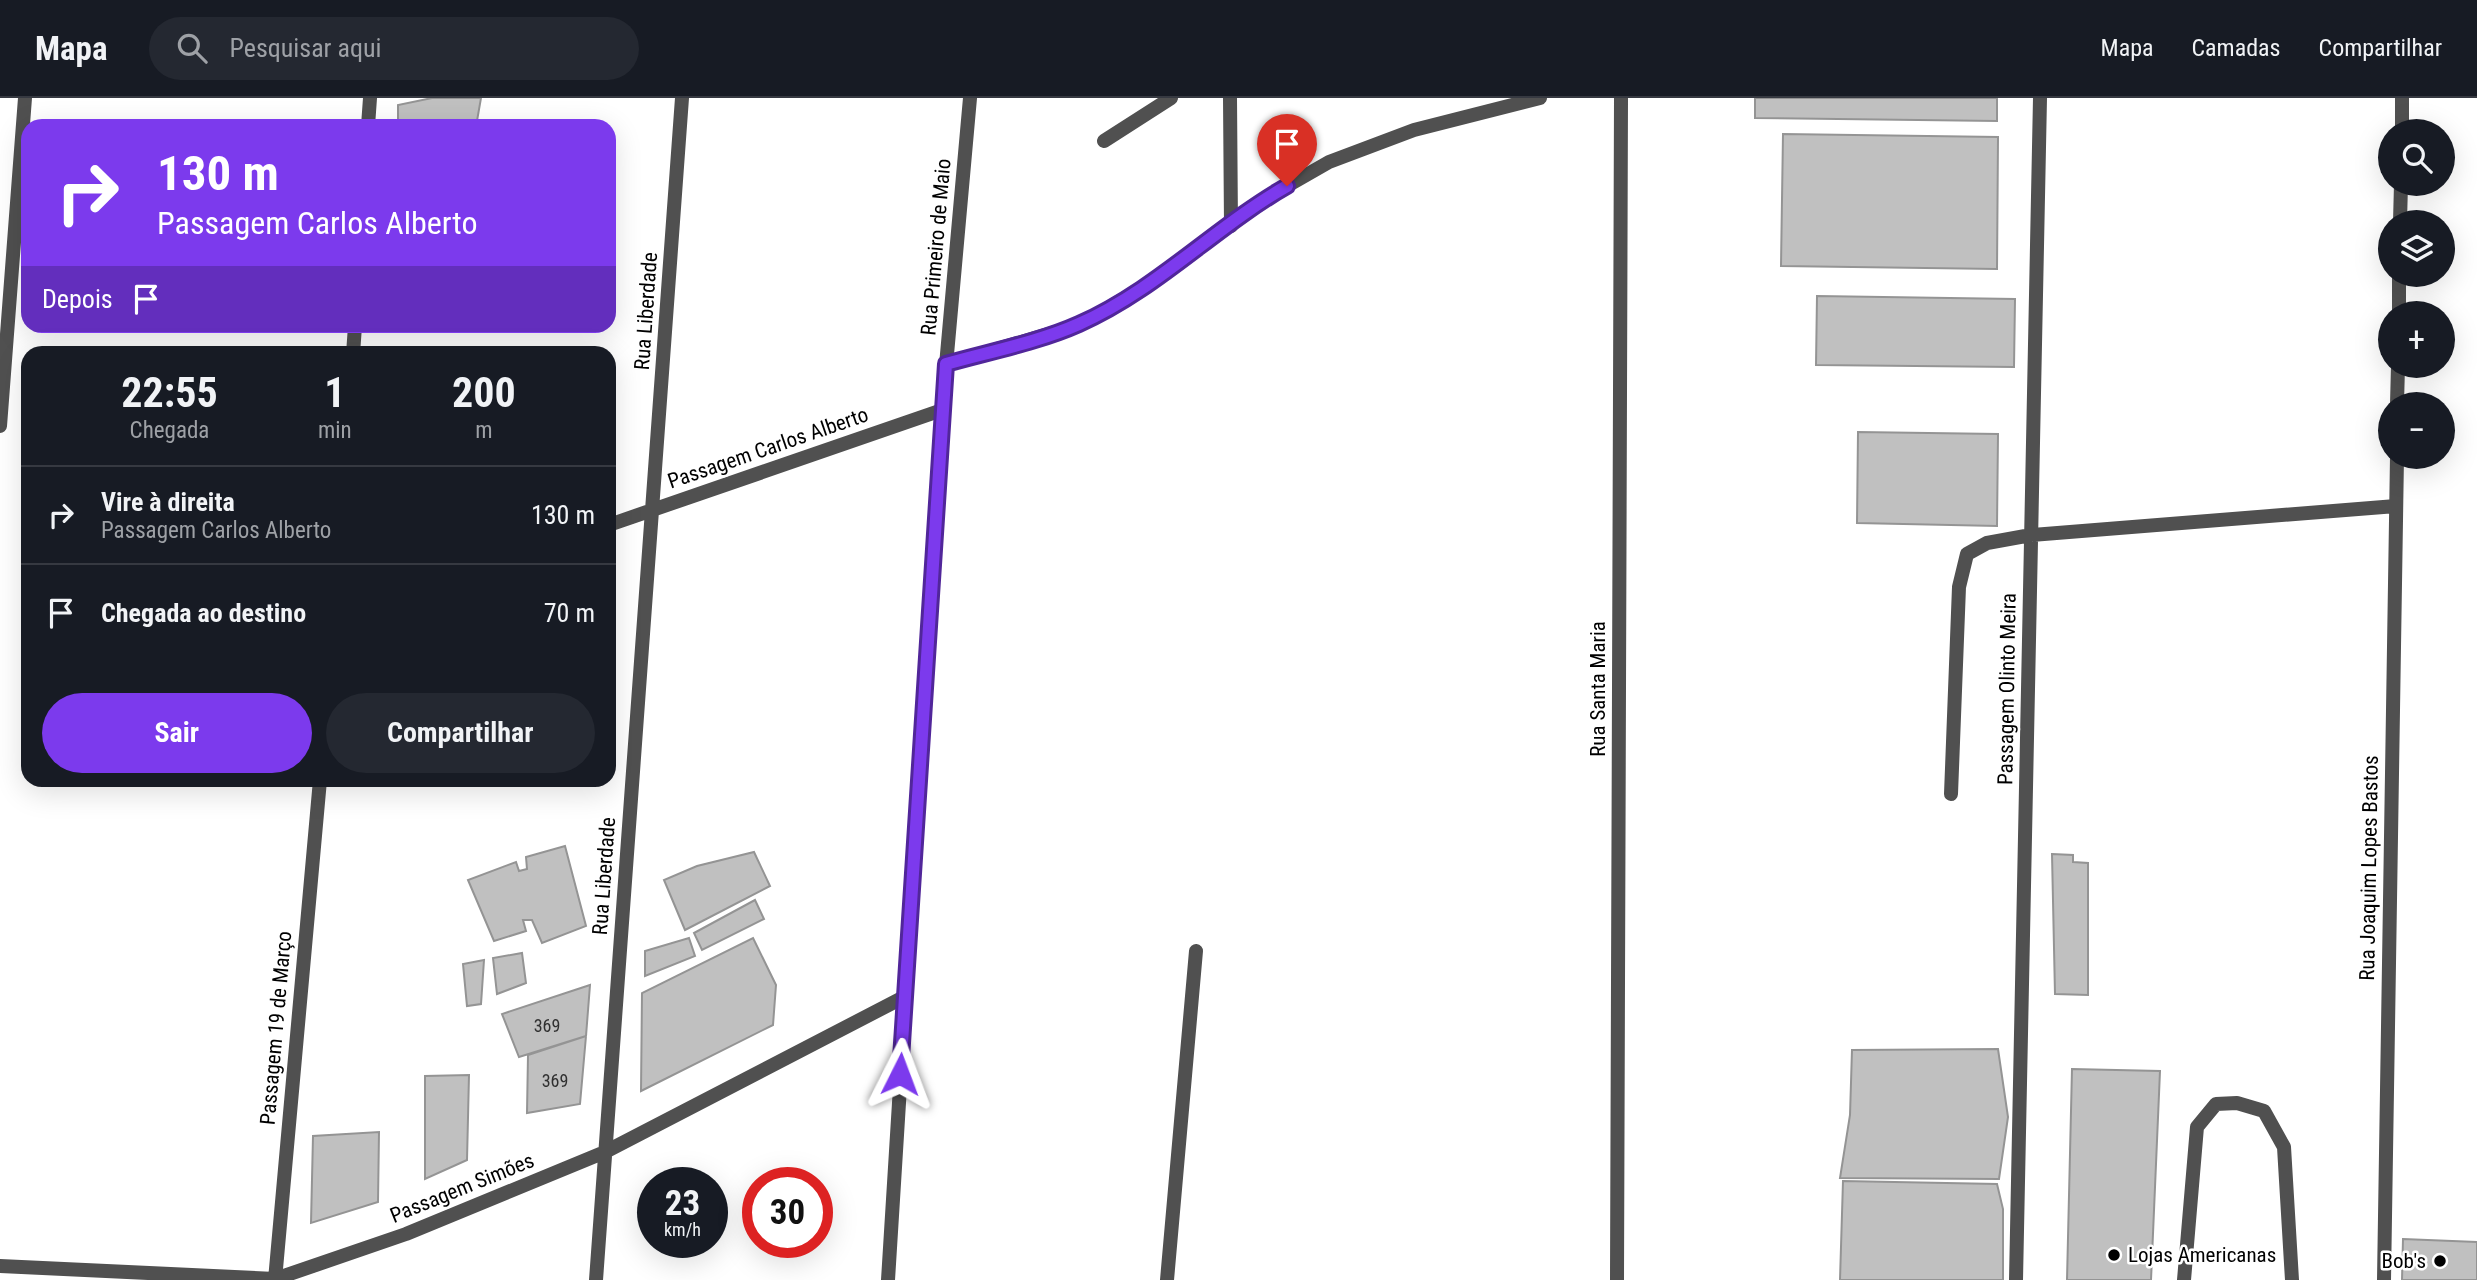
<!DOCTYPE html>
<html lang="pt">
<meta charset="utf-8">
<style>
body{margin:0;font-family:"Roboto Condensed",sans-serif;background:#242831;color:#f1f3f6;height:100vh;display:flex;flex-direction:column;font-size:26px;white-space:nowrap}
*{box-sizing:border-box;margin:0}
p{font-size:23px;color:#9ea1a6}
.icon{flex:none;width:38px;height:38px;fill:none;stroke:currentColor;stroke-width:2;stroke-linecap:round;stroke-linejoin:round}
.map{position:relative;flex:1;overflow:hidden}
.details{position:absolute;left:21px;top:248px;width:595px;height:441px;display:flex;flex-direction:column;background:#171b24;border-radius:21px;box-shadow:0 7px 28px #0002}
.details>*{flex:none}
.top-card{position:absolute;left:21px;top:21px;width:595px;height:214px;border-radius:21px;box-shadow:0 7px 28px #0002;background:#7c3aed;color:#fff;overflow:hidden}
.controls{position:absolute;left:2378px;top:21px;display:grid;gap:14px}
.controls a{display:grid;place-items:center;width:77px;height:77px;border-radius:50%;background:#171b24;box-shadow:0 7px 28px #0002;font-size:35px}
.speed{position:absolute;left:637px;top:1069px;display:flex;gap:14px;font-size:35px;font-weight:700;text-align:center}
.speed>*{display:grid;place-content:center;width:91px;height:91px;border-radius:50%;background:#171b24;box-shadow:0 7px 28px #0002;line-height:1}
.speed small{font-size:18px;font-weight:400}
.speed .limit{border:10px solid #d22;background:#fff;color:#111}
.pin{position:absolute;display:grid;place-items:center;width:60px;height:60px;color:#fff;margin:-72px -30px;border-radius:50% 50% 50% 0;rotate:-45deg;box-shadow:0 0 7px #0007}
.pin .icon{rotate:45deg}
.me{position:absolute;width:77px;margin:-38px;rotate:3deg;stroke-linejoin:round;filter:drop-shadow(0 0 5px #0008)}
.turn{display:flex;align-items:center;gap:24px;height:147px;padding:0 21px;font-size:32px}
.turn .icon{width:91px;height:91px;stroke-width:2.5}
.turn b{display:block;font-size:49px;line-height:60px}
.then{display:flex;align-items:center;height:66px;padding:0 21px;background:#0003;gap:14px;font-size:26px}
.eta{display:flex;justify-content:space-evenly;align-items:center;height:119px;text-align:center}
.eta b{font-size:42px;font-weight:700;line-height:49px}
.action{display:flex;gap:14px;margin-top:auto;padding:14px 21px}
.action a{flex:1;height:80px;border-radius:42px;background:#7c3aed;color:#fff;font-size:28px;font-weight:700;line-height:80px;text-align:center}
.action a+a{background:#242831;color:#f1f3f6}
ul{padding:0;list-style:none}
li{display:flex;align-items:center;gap:21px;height:98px;padding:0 21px;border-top:2px solid #363941}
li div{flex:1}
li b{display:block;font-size:26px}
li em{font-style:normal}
header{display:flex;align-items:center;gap:42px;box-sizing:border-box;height:98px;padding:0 35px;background:#171b24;border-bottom:2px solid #363941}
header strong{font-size:33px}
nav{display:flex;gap:38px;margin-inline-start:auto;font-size:24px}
.search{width:490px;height:63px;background:#242831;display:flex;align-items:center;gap:18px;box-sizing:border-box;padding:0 24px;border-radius:38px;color:#9ea1a6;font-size:26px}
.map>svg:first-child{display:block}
.building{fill:#c0c0c0;stroke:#949494;stroke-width:2}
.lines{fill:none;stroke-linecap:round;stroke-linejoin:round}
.service{stroke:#505050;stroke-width:14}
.minor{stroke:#505050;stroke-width:14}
.route-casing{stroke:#51269a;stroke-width:18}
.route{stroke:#7c3aed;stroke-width:12}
.poi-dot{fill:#000;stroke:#fff;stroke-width:2.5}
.labels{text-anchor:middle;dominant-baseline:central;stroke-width:5;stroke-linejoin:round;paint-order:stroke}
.number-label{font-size:18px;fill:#303030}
.street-label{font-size:21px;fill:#000;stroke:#fff}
.poi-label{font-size:21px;fill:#000;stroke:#fff;text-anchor:start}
</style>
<header>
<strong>Mapa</strong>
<div class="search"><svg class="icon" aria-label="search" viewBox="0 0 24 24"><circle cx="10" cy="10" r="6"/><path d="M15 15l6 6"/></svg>Pesquisar aqui</div>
<nav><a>Mapa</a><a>Camadas</a><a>Compartilhar</a></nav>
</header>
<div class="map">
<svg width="2477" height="1182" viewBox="0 0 2477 1182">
<rect width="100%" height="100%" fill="#fff"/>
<!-- building -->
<path class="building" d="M432,0H481L477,23L454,28H398V7Z
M1755,0H1997V23L1755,20Z
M1783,36L1998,39L1997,171L1781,168Z
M1817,198L2015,201L2014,269L1816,267Z
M1858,334L1998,336L1997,428L1857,425Z
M565,748L586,828L542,845L532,822H523L526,833L494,843L468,782L516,764L519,773L527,771L526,759Z
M754,754L770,788L685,832L664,782L697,768Z
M2052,756L2073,757V764L2088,765V897L2055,896Z
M755,802L764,821L702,852L694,835Z
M689,840L695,858L645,878V853Z
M753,840L776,887L773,927L641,993L642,895Z
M522,855L526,885L497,896L493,860Z
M484,862L481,906L467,908L463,866Z
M590,887L586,938L519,959L502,916Z
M586,938L580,1006L527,1015L528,957Z
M1998,951L2008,1019L1999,1081L1840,1080L1850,1017L1852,952Z
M2072,971L2160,973L2151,1182H2067Z
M469,977L467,1062L425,1081V978Z
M379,1034L378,1104L311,1125L313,1038Z
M1843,1083L1997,1086L2003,1111V1182H1840Z
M2403,1141L2477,1144V1182H2402Z"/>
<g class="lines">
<!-- service -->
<path class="service" d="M1167,1182L1196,853
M2184,1182L2197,1029L2216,1006L2237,1005L2264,1013L2284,1049L2292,1182"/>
<!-- minor -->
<path class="minor" d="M1230,0L1231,128
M368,28L370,0
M2402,33V0
M1104,43L1171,0
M2400,124L2401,86
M2399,215V177
M353,256L355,228
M946,266L1079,227L1157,181L1266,100L1329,64L1414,32L1540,0
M2397,306L2398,268
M0,328L25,0
M609,427L942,312
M1951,696L1959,489L1967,456L1987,445L2031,437L2396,408
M0,1168L275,1181L406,1136L605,1054L904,899
M275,1182L320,682
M596,1182L682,0
M888,1182L942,312L970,0
M1617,1182L1621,0
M2016,1182L2040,0
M2384,1182L2397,359"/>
</g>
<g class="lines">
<!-- route casing -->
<g class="route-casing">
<path id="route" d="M900,976L946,266C988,254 1039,244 1079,226C1156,192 1215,129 1287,88"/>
</g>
<!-- route -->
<use href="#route" class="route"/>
</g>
<!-- markers -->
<g class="poi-dot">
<circle cx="2114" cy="1157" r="7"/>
<circle cx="2440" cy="1163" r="7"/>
</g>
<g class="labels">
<!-- number labels -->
<g class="number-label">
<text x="547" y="927">369</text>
<text x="555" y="982">369</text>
</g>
<!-- street labels -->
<g class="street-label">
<text transform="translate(936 149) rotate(-85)">Rua Primeiro de Maio</text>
<text transform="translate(646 213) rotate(-86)">Rua Liberdade</text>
<text transform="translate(768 350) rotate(-19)">Passagem Carlos Alberto</text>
<text transform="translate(1598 591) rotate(-90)">Rua Santa Maria</text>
<text transform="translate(2007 591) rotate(-89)">Passagem Olinto Meira</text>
<text transform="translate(2369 770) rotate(-89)">Rua Joaquim Lopes Bastos</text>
<text transform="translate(604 778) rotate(-86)">Rua Liberdade</text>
<text transform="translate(276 930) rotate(-85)">Passagem 19 de Março</text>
<text transform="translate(462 1090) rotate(-22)">Passagem Simões</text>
</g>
<!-- poi labels -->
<g class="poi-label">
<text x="2128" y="1157">Lojas Americanas</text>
<text x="2426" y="1163" text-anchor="end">Bob's</text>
</g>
</g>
</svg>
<div class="controls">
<a><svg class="icon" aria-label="search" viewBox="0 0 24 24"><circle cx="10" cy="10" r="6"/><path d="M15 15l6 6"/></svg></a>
<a><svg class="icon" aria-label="layers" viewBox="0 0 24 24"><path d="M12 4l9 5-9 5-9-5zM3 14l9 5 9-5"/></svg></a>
<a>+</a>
<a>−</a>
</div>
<div class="speed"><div>23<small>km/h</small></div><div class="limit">30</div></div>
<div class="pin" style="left:1287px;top:88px;background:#d93025"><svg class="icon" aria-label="arrive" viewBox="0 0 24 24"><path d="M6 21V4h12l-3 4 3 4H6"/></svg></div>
<svg class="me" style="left:900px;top:976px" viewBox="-20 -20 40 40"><path d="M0-17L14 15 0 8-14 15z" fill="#7c3aed" stroke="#fff" stroke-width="4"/></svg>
<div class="top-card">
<div class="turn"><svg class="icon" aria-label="right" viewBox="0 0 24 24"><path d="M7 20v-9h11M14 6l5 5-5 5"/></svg><div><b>130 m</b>Passagem Carlos Alberto</div></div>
<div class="then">Depois<svg class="icon" aria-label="arrive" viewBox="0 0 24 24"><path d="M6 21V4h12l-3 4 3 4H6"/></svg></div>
</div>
<section class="details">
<div class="eta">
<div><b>22:55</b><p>Chegada</p></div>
<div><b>1</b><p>min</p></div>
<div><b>200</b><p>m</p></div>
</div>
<ul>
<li><svg class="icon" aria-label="right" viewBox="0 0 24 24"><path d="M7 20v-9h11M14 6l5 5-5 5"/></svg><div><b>Vire à direita</b><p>Passagem Carlos Alberto</p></div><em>130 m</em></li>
<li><svg class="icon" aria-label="arrive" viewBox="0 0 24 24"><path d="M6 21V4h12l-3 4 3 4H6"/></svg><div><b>Chegada ao destino</b></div><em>70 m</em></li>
</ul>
<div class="action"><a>Sair</a><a>Compartilhar</a></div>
</section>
</div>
